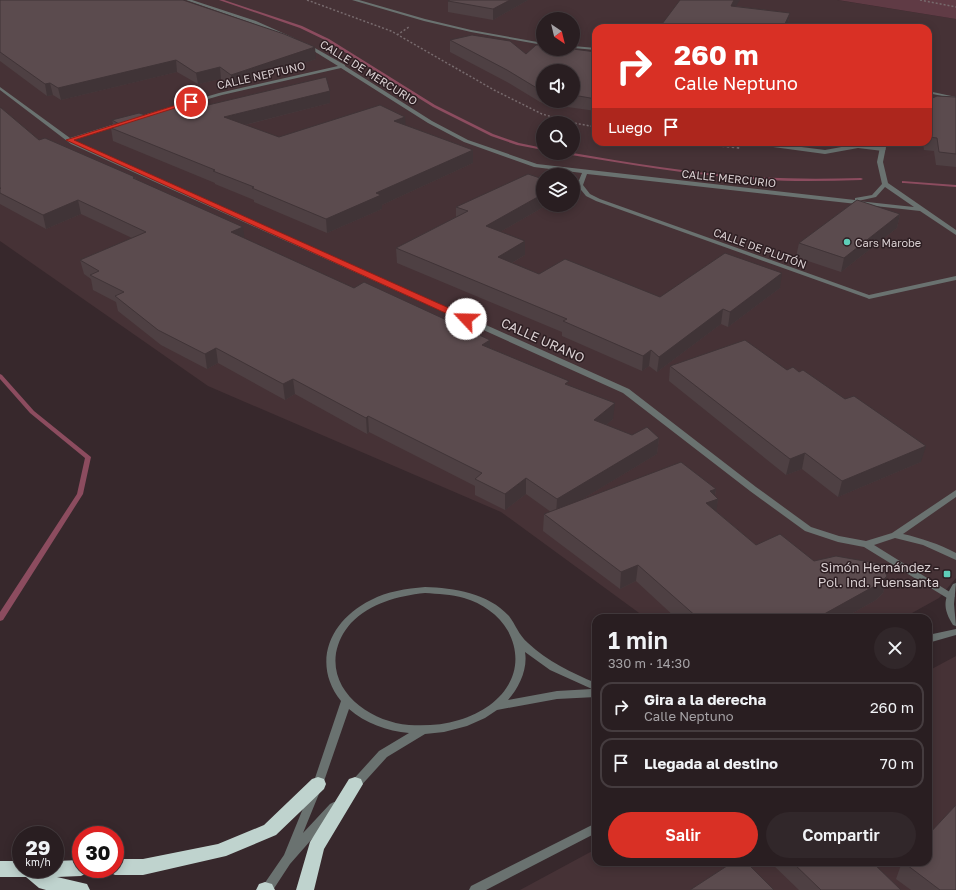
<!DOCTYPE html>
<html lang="es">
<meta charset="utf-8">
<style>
body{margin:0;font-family:"Golos Text",sans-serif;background:#31272a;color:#f1f3f6;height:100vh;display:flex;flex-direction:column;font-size:15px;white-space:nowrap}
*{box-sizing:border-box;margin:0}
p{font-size:13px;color:#a5a2a5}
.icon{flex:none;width:22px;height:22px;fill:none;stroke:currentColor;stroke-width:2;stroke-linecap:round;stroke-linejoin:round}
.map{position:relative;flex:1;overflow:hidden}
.drawer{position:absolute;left:592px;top:614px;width:340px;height:252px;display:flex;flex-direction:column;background:#291e21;border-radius:12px;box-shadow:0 2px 10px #0003,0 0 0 1px #453c3f}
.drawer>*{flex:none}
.top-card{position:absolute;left:592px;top:24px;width:340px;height:122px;border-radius:12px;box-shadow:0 2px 10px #0003,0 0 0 1px #453c3f;background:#d93025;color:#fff;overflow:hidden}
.needle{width:26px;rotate:145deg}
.controls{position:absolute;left:536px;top:12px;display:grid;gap:8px}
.controls a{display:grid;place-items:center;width:44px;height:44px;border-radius:50%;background:#291e21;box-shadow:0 2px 10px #0003,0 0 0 1px #453c3f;font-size:20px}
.speed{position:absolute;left:12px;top:826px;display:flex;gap:8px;font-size:20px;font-weight:700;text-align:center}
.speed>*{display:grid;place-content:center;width:52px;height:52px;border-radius:50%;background:#291e21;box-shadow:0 2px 10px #0003,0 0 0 1px #453c3f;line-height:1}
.speed small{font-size:10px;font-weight:400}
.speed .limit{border:6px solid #d22;background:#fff;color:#111}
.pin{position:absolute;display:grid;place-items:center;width:34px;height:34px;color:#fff;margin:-17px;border:2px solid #fff;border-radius:50%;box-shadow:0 1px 4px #0007}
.me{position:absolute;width:44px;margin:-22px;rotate:294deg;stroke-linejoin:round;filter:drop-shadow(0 0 3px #0008)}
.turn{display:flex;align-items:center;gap:14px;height:84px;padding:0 16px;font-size:18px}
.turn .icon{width:52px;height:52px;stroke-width:2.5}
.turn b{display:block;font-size:28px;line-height:34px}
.then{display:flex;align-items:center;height:38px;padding:0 16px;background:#0003;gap:8px;font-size:15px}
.round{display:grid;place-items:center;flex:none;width:42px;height:42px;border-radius:21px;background:#31272a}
.head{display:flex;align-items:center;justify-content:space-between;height:68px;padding:0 16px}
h1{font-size:24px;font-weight:600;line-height:30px}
.cta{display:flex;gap:8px;margin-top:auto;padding:8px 16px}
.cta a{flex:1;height:46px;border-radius:24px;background:#d93025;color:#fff;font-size:16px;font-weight:600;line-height:46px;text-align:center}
.cta a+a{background:#31272a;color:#f1f3f6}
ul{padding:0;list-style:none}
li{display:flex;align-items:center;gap:12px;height:50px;margin:0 8px 6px;padding:0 8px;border:2px solid #453c3f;border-radius:12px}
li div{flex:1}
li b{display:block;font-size:15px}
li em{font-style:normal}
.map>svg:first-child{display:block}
.built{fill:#463236;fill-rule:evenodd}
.green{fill:#603b45}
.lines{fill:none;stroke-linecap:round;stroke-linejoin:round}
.stream{fill:#8c4c5f;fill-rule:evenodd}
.path-far1{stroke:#776a6d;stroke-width:1.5;stroke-dasharray:2 2;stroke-linecap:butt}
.path{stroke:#776a6d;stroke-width:2;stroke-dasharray:2.5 2.5;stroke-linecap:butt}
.service{fill:#6a7270;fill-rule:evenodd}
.minor{fill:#6a7270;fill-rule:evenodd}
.tertiary{fill:#6a7270;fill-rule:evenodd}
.motorway{fill:#bfd3ce;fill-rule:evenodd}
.wall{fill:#4e4043;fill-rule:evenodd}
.shaded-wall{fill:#403437}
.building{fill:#5b4b4e;stroke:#403437}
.route{fill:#d93025;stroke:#8d1f18}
.poi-dot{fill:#5eceb8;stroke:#2d1e22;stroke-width:1.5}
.labels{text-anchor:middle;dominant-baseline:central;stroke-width:3;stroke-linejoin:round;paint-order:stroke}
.far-street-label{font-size:11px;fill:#d9cfd1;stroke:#2d1e22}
.far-poi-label{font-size:11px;fill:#d9cfd1;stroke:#2d1e22;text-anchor:start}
.street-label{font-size:13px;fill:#d9cfd1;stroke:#2d1e22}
.poi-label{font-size:13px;fill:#d9cfd1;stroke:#2d1e22;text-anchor:end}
</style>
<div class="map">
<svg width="956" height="890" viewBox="0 0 956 890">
<rect width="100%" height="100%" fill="#37282c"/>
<!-- built -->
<path class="built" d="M0,0H837L956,19V578L939,598L903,618H646L501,512L208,386L0,241ZM543,19H573V49H543ZM596,28H928V142H596ZM543,71H573V101H543ZM543,123H573V153H543ZM543,175H573V205H543Z
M956,656V890H520L596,849V862H928V671Z"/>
<!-- green -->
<path class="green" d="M838,0H956V19Z"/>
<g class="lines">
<!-- stream -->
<path class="stream" d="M219,0H224L302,26L329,39L435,105L493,134L519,143L543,148V150L517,145L491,136L433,107L327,41L300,28Z
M563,153H573C632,163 691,173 751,177C788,179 824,179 861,178L863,179L861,180C825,181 788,182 752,179C689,175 627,164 565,154Z
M902,181L956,185V187L904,183H902Z
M0,374L2,375L34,411L91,457L83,494L3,620L0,621V612L77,494L85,458L30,413L0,379Z"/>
<!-- path-far1 -->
<path class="path-far1" d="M307,0L391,31L494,90L542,114L574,123L596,127
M920,0L956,7
M397,35L409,27
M692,142L705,144"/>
<!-- path -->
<path class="path" d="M697,143L740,148"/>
<!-- service -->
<path class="service" d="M747,142H762L825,150L858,144L883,147L886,149L883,151L858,148L825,154L750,144Z
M596,823V833L486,890H469L471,886Z"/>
<!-- minor -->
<path class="minor" d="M186,0H192L256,21L294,38L290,39L252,23Z
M306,43L345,65V66L432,121L468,140L537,164L855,200V198L872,195L882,184L877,162L881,142H887L883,162L888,183L956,230V235L920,211L587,174L583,185L590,194L600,199L869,295L956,276V280L869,299L867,298L596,201L586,196L577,185L582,173L534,167L464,142L428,123L341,68L222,95L136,120L133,118L219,93L338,66L304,45V44ZM885,187L914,207L858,201L876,197Z
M0,87L70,138L121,122H125V124L73,140L629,389L756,487L811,527L839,536L866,541L892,533L956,490V497L903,534C921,538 939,544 956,553V560L923,545L895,538L874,545L953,594L955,596L953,598H947L864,547L838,542L805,531L750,491L623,393L71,144L0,90Z"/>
<!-- tertiary -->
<path class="tertiary" d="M352,0H359L425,19L471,30L543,43V45L471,32L424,21Z
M573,46L596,48V50L573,48Z
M928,91L956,97V99L928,93Z
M956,583L954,604L956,626L953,625C943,609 943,600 953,584Z
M425,587C454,588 488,593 509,616C516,625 518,634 528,643C547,661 572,673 596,683V697L557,699L497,710L485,718L467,726L444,732L425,734L387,757L358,789L354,791L350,789L349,786L350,783L379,751L409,733C387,731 365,723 349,709L323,784L303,833L330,804L334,802L338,804L340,807L290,864L273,890H260L284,855L313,784L341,701C311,663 330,620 371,600C387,591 406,589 425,587ZM425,593C438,594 451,594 464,598C482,603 499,615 508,631C530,673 500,708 459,720C443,725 426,726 409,725C372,722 330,694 336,653C338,642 343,632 351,623C371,603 397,596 425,593ZM525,652L550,670L592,689L557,691L508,700C519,688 528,669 525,652Z
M956,629V635L928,643V635Z"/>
<!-- motorway -->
<path class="motorway" d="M318,777L324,779L326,784L324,789L276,835L226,856L143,875H115L109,872L107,869H115V859H143L218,844L264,825L312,779Z
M355,777L361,779L363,784L324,849L314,890H296L310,842L349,779Z
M81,860V869H89L87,873L81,876L57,877L87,884L90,890H46L39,888L26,877H0V861H21V869H46L45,871L49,874L46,869H55V861Z
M265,882L272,884L275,890H256L259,884Z"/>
</g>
<!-- wall -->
<path class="wall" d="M0,0L316,59L232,86L221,79L198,84L177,72L61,100L53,95L47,96L0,61Z
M528,0L493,20L448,12V1Z
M736,6L790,13L788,23L786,28H659Z
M450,40L526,54L596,52V111L560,106H550L540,102L507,82L450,52ZM543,71H573V101H543Z
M956,97V167L936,165L934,151L924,150L923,142H928V100Z
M330,103L245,125L279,137L405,117V125L473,150V163L382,205V209L327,233L254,202V200L215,184V183L113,141L111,128L114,127L112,120L149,116L193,107L208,105Z
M0,107L39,140L135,177L136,179L244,238L354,288L490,340V348L569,385L613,419L606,425L632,435L659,438L657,454L579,501L716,489L715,496L718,499L716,511L756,545L814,561L887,576L883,593L876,600L844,618H676L636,581L620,589L543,531L544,514L551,512L526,494L505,510L475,495V486L369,432L367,434L295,394L285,400L218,363L207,369L161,345L118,311L116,302L93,290L91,279L84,274L80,260L132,238L81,214L46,229L0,204Z
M777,142H828L827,146L816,144L815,147Z
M547,205L500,232L525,255L512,263L539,274L660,297L780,288L728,327L721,324L657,372L649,366L642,371L562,336V332L397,263L396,248L456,217V207Z
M900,214L897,228L841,272L796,257L799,243Z
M670,366L787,370L921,462L838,497L802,469L786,475L669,381Z
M770,862H872L901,890H799Z
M902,862H928L956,890H911L896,879Z"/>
<!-- shaded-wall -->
<path class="shaded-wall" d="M510,0H528L493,20V9Z
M734,0H740L729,17L731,6Z
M790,13L788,23L786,28H783Z
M315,47L316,59L232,86L231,75Z
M176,60L177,72L61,100L58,88Z
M220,67L221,79L198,84L196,73Z
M50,83L53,95L47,96L45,84Z
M330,91V103L225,130L224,117Z
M405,117L406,130L394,121Z
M473,150V163L382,205V209L327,233L326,219L376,193Z
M543,194V205H547L486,240V226Z
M78,200L81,214L46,229L43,215Z
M900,214L897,228L841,272L844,258Z
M243,227L245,241L231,232Z
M525,241V255L498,271V257Z
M782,273L780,288L728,327L730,312Z
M723,309L721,324L657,372L659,357Z
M490,340V355L482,345Z
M216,348L218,363L207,369L205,354Z
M651,350L649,366L642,371L643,356Z
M293,379L295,394L285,400L283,384Z
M615,403L613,419L593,436L594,420Z
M368,416L369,432L367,434L366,418Z
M659,438L657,454L556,515L557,499Z
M926,446L921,462L838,497L842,481Z
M805,453L802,469L786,475L790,459Z
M526,478V494L505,510V494Z
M716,489L714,500L718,499L716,515L706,503L710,491Z
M638,565L636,581L620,589L621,572Z
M887,576L883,593L876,600L844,618H817Z"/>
<!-- building -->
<path class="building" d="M0,0H183L284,34L315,47L231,75L220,67L196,73L176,60L58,88L50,83L45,84L0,52Z
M450,0H510L493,9L448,1Z
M680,0H734L731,6L790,13L783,28H752L719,24L717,28H659Z
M472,35L510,41L526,54L536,45H543V49H573L596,52V99L573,95V71H543V91L540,90L507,70L450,40Z
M326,77L330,91L224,117L279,137L380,105L405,117L394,121L473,150L376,193L381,195L326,219L252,188L254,187L213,171L215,170L111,128L121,125L112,120L139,113L149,116L183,103L193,107L208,103V105Z
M937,96L956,97V154L939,152L937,138L928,137V100Z
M0,107L39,140L45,138L135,177L133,178L243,227L231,232L354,288L364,282L490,340L482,345L569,381L565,384L615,403L594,420L632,435L647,427L659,438L557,499L526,478L505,494L475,479L482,473L368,416L366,418L293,379L283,384L216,348L205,354L158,330L115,296L124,292L90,275L99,271L80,260L146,232L78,200L43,215L0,193V189L1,188H0Z
M528,174L543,179V194L486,226L525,241L498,257L539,274L565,259L660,297L725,253L782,273L730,312L723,309L659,357L651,350L643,356L563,321L567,319L396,248L468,211L456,207Z
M857,200L900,214L844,258L799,243Z
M745,340L787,370L793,367L799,372L803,370L845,399L854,396L926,446L842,481L805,453L790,459L670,366Z
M681,462L716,489L710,491L718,499L706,503L756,545L780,534L814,561L836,556L881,564L887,576L880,583L817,618H698L638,565L621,572L544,514Z
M956,805V890H940L903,862H928V835Z
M733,862H746L774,890H690Z
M792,862H872L901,890H821Z"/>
<!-- route -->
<path class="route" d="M189,101L194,102L74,140L469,317V321H463L66,140Z"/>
<!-- markers -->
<g class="poi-dot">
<circle cx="847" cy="242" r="4"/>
<rect x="943" y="570" width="8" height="8" rx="2"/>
</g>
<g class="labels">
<!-- far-street labels -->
<g class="far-street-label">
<text transform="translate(369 72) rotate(32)">CALLE DE MERCURIO</text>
<text transform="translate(261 75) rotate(-13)">CALLE NEPTUNO</text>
<text transform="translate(729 178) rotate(6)">CALLE MERCURIO</text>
<text transform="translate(760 248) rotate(20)">CALLE DE PLUTÓN</text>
</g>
<!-- far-poi labels -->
<g class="far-poi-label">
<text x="855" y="242">Cars Marobe</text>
</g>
<!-- street labels -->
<g class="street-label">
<text transform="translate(543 340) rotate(24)">CALLE URANO</text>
</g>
<!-- poi labels -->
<g class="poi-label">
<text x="939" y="567">Simón Hernández -<tspan x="939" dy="15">Pol. Ind. Fuensanta</tspan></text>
</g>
</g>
</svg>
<div class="controls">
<a><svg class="needle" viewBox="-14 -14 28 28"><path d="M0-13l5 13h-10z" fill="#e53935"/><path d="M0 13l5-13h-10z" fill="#a5a2a5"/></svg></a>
<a><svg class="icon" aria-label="sound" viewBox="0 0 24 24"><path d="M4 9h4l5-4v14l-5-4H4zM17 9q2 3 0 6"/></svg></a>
<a><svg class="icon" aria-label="search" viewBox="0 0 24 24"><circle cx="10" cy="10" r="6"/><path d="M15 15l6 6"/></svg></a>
<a><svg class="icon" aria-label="layers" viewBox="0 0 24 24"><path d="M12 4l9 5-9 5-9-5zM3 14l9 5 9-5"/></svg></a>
</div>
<div class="speed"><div>29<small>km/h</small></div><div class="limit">30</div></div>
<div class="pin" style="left:191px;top:102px;background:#d93025"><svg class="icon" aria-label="arrive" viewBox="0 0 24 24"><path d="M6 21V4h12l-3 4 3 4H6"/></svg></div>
<svg class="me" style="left:466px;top:319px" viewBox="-20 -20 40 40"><circle r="19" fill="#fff"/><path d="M0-13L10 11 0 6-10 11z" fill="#d93025"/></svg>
<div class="top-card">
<div class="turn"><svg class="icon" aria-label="right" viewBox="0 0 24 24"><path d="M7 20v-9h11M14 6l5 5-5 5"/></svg><div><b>260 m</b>Calle Neptuno</div></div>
<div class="then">Luego<svg class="icon" aria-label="arrive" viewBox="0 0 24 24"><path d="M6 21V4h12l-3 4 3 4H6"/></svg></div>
</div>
<section class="drawer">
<div class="head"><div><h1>1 min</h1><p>330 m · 14:30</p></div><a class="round"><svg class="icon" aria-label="close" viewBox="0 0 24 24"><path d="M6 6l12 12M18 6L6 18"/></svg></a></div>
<ul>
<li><svg class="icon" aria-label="right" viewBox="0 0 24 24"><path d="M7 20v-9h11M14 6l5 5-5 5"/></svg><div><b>Gira a la derecha</b><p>Calle Neptuno</p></div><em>260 m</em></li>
<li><svg class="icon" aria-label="arrive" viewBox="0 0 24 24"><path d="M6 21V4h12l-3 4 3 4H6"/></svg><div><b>Llegada al destino</b></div><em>70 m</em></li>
</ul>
<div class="cta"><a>Salir</a><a>Compartir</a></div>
</section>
</div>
